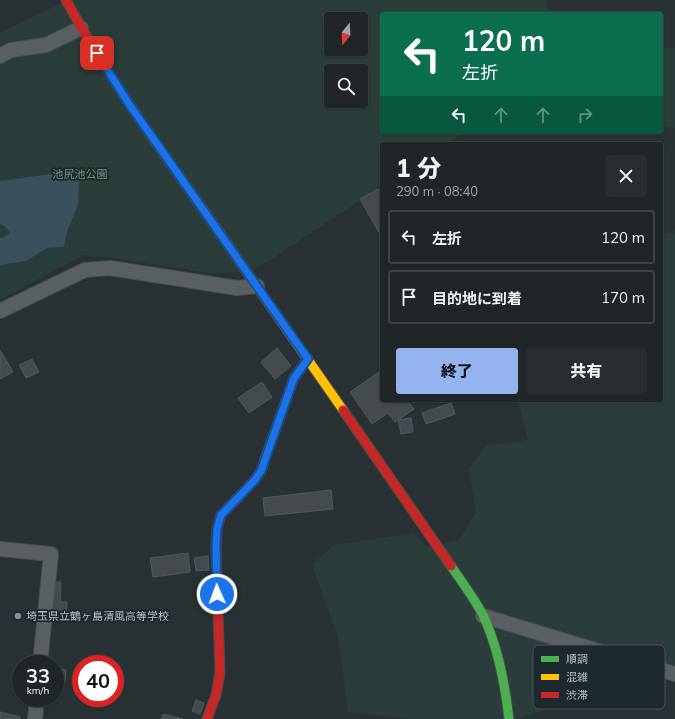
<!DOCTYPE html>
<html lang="ja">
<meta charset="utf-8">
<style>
body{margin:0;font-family:Mulish,"Noto Sans JP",sans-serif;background:#282d30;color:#f1f3f6;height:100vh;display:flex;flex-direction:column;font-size:15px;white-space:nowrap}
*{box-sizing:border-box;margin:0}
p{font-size:13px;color:#a2a5a8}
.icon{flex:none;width:22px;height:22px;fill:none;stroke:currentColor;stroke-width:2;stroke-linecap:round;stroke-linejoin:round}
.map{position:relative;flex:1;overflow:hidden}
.sheet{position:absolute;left:380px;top:142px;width:283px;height:260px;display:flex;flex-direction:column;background:#202528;border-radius:4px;box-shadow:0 1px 3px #0004,0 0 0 1px #3d4245}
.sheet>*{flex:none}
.guide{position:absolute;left:380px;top:12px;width:283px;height:122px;border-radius:4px;box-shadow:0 1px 3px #0004,0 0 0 1px #3d4245;background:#0b6e4f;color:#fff;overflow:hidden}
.needle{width:26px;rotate:198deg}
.buttons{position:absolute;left:324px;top:12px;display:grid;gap:8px}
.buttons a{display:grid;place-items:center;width:44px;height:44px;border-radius:4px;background:#202528;box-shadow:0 1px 3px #0004,0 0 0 1px #3d4245;font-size:20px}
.speed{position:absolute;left:12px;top:655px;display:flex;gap:8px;font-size:20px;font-weight:700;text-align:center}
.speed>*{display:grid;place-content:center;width:52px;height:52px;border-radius:50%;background:#202528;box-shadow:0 1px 3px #0004,0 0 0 1px #3d4245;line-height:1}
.speed small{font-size:10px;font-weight:400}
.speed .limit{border:6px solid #d22;background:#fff;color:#111}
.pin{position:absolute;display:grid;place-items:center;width:34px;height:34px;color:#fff;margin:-17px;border-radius:8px;box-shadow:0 2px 6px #0006}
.me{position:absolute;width:44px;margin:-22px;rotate:358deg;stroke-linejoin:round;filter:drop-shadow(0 0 3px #0008)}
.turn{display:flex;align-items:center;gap:14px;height:84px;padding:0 16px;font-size:18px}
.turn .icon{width:52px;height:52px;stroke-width:2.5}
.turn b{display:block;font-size:28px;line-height:34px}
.lanes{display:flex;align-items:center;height:38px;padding:0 16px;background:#0003;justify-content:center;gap:20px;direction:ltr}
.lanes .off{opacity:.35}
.round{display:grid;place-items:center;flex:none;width:42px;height:42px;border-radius:4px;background:#282d30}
.overview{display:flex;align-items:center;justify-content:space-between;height:68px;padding:0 16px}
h1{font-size:24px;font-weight:800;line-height:30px}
.action{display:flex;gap:8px;margin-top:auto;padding:8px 16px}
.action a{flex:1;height:46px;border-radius:4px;background:#95b2f1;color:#111;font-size:16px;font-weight:800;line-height:46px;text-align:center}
.action a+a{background:#282d30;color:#f1f3f6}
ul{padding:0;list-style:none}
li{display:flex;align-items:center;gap:12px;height:54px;margin:0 8px 6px;padding:0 8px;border:2px solid #3d4245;border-radius:4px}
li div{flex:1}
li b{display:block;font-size:15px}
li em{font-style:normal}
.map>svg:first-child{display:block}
.green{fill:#2a3d3a;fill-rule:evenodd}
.water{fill:#39505d}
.building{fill:#444a4e;stroke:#51585d}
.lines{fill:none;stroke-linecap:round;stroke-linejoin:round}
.street-casing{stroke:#484d50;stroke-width:16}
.fast-casing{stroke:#484d50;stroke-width:11}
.slow-casing{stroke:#484d50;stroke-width:11}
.jam-casing{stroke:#484d50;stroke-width:11}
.street{stroke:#595f63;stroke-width:14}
.fast{stroke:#4caf50;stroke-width:9}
.slow{stroke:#ffc107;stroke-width:9}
.jam{stroke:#c62828;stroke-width:9}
.route-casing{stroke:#114b97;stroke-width:10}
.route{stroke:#1a73e8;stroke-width:7}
.poi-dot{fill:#848d93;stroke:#1d282f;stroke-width:1.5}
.labels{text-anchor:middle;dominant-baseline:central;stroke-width:3.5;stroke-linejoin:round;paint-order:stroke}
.park-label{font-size:11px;fill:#749a75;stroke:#1d282f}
.poi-label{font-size:11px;fill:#b4bec6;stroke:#1d282f;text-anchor:start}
.key{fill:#1d282f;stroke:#4a555c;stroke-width:1}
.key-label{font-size:11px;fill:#b4bec6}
</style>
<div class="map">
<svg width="675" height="719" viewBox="0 0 675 719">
<rect width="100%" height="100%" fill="#2a3135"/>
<!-- green -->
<path class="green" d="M67,0H546L550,14H382V132H464L446,144H382V186L269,261L248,272L209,273L112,258L83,255L0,300V33ZM331,19H361V49H331ZM331,71H361V101H331Z
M661,48H675V128L661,127Z
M675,227V670L515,719H415L348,712L338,637L312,565L334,545L414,533L426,547L459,540L476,512L469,468L486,446L528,440L518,400H661V232L674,233Z"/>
<!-- water -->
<path class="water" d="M66,172L79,182L78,205L67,232L64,247L47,248L26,261L0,265V238H3L10,233L6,227L0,224V181Z"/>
<!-- building -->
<path class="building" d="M382,187V235L381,236L360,199Z
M277,348L291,366L275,379L261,362Z
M0,350L13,372L0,379Z
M32,359L39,372L26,378L19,365Z
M382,370V400H407L414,409L395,422L388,413L372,424L350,392Z
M262,382L272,397L249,413L238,398Z
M451,403L455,414L426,424L422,413Z
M411,418L413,432L401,434L398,420Z
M331,490L333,509L265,516L263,498Z
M188,553L190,572L153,577L150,558Z
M208,556L209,570L196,571L194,558Z
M54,582H61L60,602H67L66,621L52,620Z
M55,668L66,670L65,681L55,679Z
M196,700L204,703L200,714L192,711Z
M0,712L20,717V719H0Z
M163,714L183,719H161Z"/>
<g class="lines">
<!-- street casing -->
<g class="street-casing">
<path id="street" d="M0,56L11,50L46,45L81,28
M0,311L85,270L110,268L237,288L257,286
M0,549L51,554L40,664
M483,616L675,674
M35,719L37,698"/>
</g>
<!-- fast casing -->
<g class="fast-casing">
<path id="fast" d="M265,459L294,378L308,359
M451,566C462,582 474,598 483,615C498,647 505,684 509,719"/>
</g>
<!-- slow casing -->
<g class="slow-casing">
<path id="slow" d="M212,222L343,410"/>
</g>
<!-- jam casing -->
<g class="jam-casing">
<path id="jam" d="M66,0C108,78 161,150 212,222
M343,410L451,566
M207,719L216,695L220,673L216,547L217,529L221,515L254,481L261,471L265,459"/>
</g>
<!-- street -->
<use href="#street" class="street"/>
<!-- fast -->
<use href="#fast" class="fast"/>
<!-- slow -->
<use href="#slow" class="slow"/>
<!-- jam -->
<use href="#jam" class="jam"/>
</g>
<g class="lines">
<!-- route casing -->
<g class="route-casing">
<path id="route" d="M97,53L129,104L308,359L294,378L261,471L254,481L221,515L217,529L216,547L217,594"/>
</g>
<!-- route -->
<use href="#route" class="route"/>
</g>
<!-- markers -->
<circle class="poi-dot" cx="18" cy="616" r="4"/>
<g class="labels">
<!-- park labels -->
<g class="park-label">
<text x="80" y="174">池尻池公園</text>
</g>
<!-- poi labels -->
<g class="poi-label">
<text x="26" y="616">埼玉県立鶴ヶ島清風高等学校</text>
</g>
</g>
<!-- legend -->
<rect x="533" y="645" width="132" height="64" rx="6" class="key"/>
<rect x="541" y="656" width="18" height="6" fill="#4caf50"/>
<rect x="541" y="674" width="18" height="6" fill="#ffc107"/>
<rect x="541" y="692" width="18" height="6" fill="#c62828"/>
<g class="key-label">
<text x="566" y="663">順調</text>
<text x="566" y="681">混雑</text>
<text x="566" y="699">渋滞</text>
</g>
</svg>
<div class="buttons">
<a><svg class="needle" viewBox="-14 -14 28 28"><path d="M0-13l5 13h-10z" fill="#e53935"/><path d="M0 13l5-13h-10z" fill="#a2a5a8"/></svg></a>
<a><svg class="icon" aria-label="search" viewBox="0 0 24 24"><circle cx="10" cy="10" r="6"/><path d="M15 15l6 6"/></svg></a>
</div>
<div class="speed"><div>33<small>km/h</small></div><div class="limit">40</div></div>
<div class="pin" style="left:97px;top:53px;background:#d93025"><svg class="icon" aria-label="arrive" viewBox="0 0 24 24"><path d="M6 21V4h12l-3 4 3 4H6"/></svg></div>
<svg class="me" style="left:217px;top:594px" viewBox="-20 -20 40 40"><circle r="17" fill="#1a73e8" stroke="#fff" stroke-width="3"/><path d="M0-11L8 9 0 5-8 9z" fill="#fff"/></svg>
<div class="guide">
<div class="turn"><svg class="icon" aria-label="left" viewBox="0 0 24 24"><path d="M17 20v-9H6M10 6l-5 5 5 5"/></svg><div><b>120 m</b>左折</div></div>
<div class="lanes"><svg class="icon" aria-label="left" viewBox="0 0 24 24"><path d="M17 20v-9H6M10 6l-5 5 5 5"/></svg><svg class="icon off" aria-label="ahead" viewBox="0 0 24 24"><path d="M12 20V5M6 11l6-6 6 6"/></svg><svg class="icon off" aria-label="ahead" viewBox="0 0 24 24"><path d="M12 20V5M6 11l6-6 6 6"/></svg><svg class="icon off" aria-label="right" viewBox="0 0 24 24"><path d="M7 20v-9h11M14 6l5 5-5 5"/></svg></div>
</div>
<section class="sheet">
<div class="overview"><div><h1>1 分</h1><p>290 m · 08:40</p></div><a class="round"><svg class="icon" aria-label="close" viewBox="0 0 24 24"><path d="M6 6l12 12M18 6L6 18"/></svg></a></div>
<ul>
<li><svg class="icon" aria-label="left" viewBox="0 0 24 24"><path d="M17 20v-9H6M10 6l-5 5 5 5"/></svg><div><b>左折</b></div><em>120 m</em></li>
<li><svg class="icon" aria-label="arrive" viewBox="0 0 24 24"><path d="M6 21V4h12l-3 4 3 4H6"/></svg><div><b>目的地に到着</b></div><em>170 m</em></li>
</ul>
<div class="action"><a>終了</a><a>共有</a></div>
</section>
</div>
